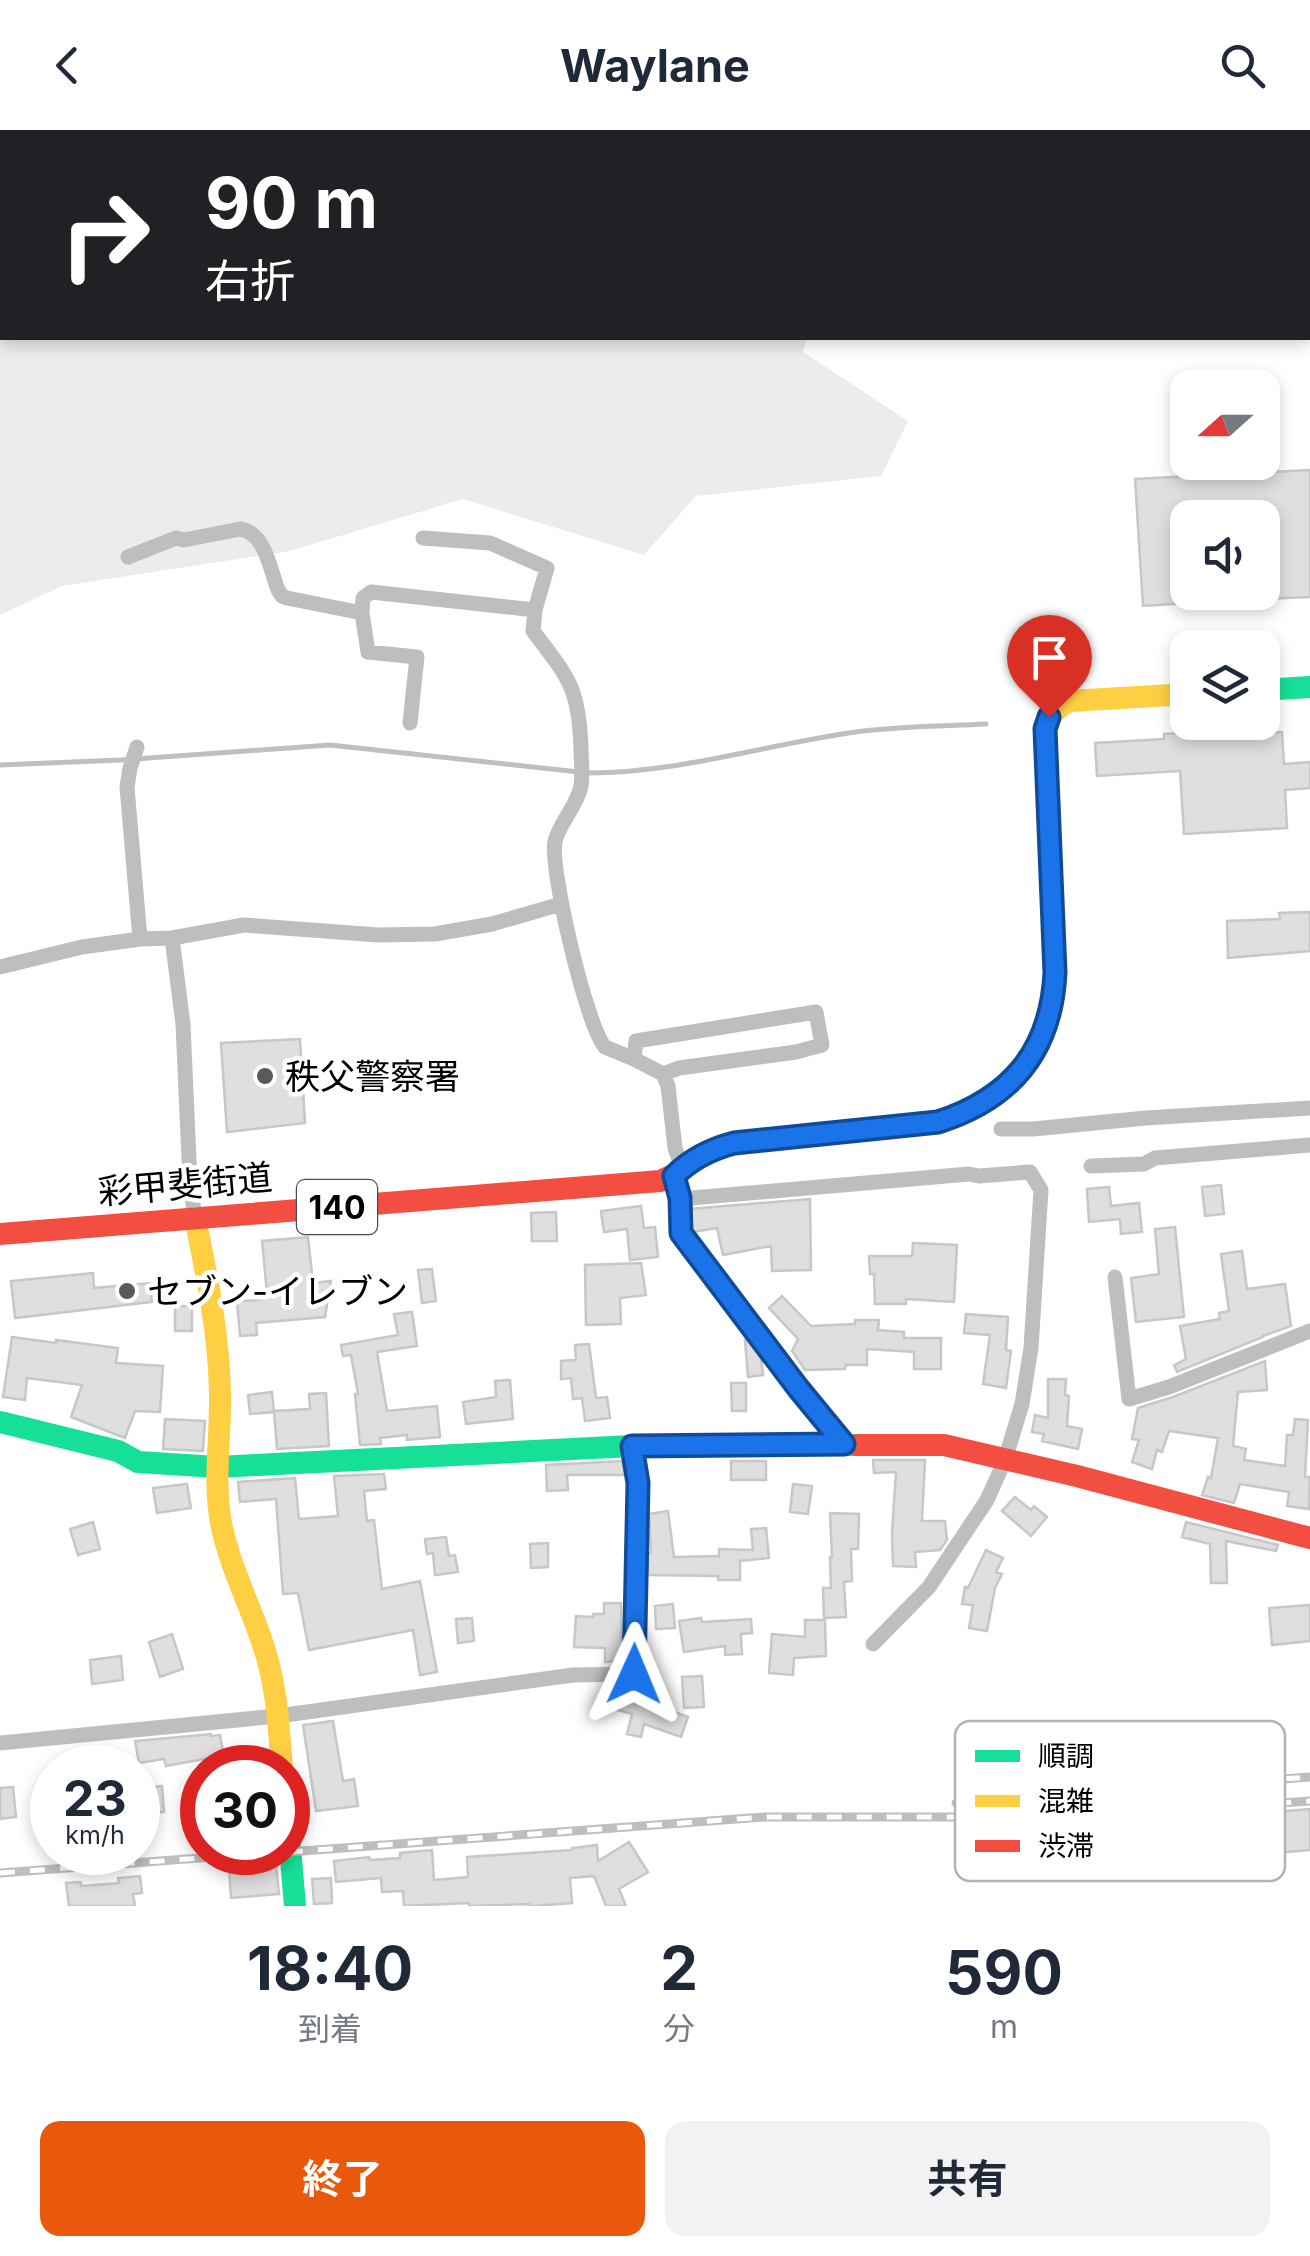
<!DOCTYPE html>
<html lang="ja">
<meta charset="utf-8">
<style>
body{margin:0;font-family:Inter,"Noto Sans JP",sans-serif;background:#f2f2f3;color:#1f2937;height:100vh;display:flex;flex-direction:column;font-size:38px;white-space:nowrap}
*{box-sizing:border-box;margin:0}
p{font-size:32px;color:#747a83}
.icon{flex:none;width:55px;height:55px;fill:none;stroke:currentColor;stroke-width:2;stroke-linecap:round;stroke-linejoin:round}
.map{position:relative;height:1776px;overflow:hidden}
.sheet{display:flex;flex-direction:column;background:#fff;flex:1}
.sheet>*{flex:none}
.top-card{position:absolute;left:0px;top:0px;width:1310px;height:210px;box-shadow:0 5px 15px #0003;background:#202124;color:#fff;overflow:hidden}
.needle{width:65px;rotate:249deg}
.tools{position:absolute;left:1170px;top:240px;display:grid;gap:20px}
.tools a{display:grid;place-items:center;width:110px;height:110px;border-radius:20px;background:#fff;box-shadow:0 5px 15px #0003;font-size:50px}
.speed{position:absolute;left:30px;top:1615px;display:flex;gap:20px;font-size:50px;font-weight:700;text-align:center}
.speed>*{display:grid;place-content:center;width:130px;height:130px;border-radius:50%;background:#fff;box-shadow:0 5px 15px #0003;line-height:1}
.speed small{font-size:25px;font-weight:400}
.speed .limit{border:15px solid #d22;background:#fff;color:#111}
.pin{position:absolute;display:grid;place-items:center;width:85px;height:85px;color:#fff;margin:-102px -42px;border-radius:50% 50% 50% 0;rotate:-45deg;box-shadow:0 0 10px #0007}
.pin .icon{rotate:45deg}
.me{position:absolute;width:110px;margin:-55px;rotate:1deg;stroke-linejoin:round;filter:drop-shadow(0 0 8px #0008)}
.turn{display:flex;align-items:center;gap:35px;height:210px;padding:0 40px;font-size:45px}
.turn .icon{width:130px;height:130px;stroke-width:2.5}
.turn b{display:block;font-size:70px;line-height:85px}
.eta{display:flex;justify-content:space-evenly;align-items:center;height:170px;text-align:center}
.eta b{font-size:60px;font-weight:700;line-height:70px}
.button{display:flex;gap:20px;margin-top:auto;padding:20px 40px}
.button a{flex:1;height:115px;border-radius:20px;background:#ea580c;color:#fff;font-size:40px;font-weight:700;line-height:115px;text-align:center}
.button a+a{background:#f2f2f3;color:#1f2937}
header{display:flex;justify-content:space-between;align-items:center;height:130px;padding:0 40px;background:#fff;font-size:45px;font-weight:700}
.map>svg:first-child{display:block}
.green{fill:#ececec}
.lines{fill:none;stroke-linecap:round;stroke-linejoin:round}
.stream{stroke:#bfbfbf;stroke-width:5}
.building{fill:#dfdfdf;stroke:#c7c7c7;stroke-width:2.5}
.street{stroke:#bebebe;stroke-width:15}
.fast{stroke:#16e098;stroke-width:22}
.slow{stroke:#ffcf43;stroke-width:22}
.jam{stroke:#f24e42;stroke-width:22}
.rail-casing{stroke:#bebebe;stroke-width:9}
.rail{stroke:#fff;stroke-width:5;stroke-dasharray:15;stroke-linecap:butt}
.route-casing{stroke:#114b97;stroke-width:25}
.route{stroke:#1a73e8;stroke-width:18}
.poi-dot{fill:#595959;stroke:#fff;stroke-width:4}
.labels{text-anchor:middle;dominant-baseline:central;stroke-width:9;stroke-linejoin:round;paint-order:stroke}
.shield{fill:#fff;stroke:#4c4c4c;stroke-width:2.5}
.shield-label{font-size:32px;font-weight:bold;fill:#000}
.poi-label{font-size:35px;fill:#000;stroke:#fff;text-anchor:start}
.street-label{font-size:35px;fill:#000;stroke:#fff}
.key{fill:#fff;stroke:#b2b2b2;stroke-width:2.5}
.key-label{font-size:28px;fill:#000}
</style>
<header><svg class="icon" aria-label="back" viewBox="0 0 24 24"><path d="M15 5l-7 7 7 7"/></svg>Waylane<svg class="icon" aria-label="search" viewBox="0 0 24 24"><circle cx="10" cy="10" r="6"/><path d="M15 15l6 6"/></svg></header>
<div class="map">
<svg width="1310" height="1776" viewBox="0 0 1310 1776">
<rect width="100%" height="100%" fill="#fff"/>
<!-- green -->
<path class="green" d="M160,0H869L868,2H157Z
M2,131V208H807L803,222L908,291L881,346L696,366L644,425L463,369L290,421L62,456L0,485V135Z"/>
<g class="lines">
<!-- stream -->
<path class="stream" d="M0,635L121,630L330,615L588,643C682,643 770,613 863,601C903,596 945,596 986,594"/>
</g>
<!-- building -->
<path class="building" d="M1310,340V467L1262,469V388H1188V473L1143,476L1135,349Z
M1218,601V606L1282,602L1284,634L1310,632V658L1285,660L1287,698L1184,704L1180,641L1097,646L1095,613L1164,609V604Z
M1310,782V821L1228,828L1227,791L1280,789L1279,783Z
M300,909L305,993L227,1002L221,913Z
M1221,1055L1224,1084L1205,1086L1202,1057Z
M1109,1057L1111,1076L1139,1073L1142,1102L1121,1104L1120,1089L1089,1092L1087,1059Z
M810,1069L811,1140L772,1141L771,1116L723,1125L717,1098L694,1102L692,1099L690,1079Z
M641,1076L644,1098L655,1097L658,1127L630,1130L627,1099L604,1102L601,1081Z
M556,1082L557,1111H532L531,1083Z
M1175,1097L1184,1187L1136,1192L1131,1148L1159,1144L1155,1099Z
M308,1107L313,1153L331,1151L325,1187L256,1193L257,1205L240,1206L237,1171L259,1170L258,1164L267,1163L262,1111Z
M913,1113L957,1115L954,1172L906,1169V1174H875L874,1144H870L869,1126H912Z
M1242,1121L1247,1159L1285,1154L1291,1196L1263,1206V1207L1177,1242L1174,1235L1186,1229L1180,1196L1220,1189L1219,1183L1229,1181L1221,1124Z
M641,1133L646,1165L620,1168L621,1194L586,1195L585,1135Z
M432,1139L436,1171L422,1173L418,1140Z
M93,1143L94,1158L150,1153L152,1172L15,1188L11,1151Z
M782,1166L811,1196L855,1194V1190H879L878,1200L904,1202V1208H941V1239H914V1222L867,1219V1235H846L845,1239L805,1240L792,1221L798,1209L769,1178Z
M175,1176H192V1201H175Z
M412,1182L417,1216L377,1222L387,1281L437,1276L440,1307L407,1310V1305L380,1308L381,1314L360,1315L355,1264H358L351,1225L343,1226L341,1215L398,1205L394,1184Z
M966,1184L1008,1187L1006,1220L1011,1221L1006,1258L983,1254L990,1205L964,1203Z
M12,1207L56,1213V1210L118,1218L116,1233L163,1236L160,1282L135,1281L125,1308L71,1287L82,1255L27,1248L25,1270L3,1267Z
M745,1210H748L761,1228L763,1245L748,1247Z
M589,1214L596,1268L607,1267L610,1288L585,1291L582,1268L573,1269L571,1248L561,1249V1231L576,1230L575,1215Z
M1265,1231L1267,1260L1238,1262L1233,1316L1246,1319L1244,1330L1285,1336L1287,1305H1293L1295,1289L1308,1290L1305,1347H1310L1309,1379L1287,1376L1289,1362L1240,1354L1234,1373L1202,1365L1208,1347L1211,1348L1218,1308L1169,1301L1162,1322L1157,1320L1152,1339L1132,1332L1139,1310L1132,1309L1138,1278L1173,1267Z
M1048,1249H1066L1065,1265L1069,1266L1067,1296L1082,1299L1078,1319L1042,1311L1044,1304L1032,1302L1035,1285L1048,1288Z
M510,1250L513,1289L466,1294L463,1272L496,1267L495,1251Z
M731,1253H746V1281H732Z
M272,1262L274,1282L250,1284L248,1265Z
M326,1263L329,1316L277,1319L274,1281L310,1279L309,1264Z
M165,1289L205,1291L203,1321L163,1319Z
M873,1330H925L922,1391H945L947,1410L940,1420L915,1422L916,1437L893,1436L892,1403L896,1342L874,1343Z
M623,1331L625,1345H567L568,1360L547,1361L546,1335Z
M731,1331H766V1350H731Z
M384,1344L386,1359L364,1361L367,1391L374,1390L382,1459L420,1451L437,1542L420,1545L413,1500L309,1520L298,1463L283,1464L276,1369L240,1372L238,1352L295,1348L299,1389L338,1386L334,1346Z
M187,1354L191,1378L157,1383L153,1358Z
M793,1354L812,1356L808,1384L790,1382Z
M1015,1367L1031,1380L1034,1376L1047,1387L1031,1406L1002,1381Z
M668,1381L674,1427L719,1426V1419L753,1420L751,1399L766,1398L769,1428L740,1431V1450H718V1446L648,1445V1423H651L649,1384Z
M830,1383L859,1384L858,1419H851L852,1451L844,1452L846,1487L824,1488L823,1458H831L830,1427H832Z
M93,1392L100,1419L78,1425L70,1399Z
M1186,1392L1278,1415L1276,1421L1226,1411L1227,1453H1211L1210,1414L1182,1407Z
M446,1407L449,1426L455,1425L458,1442L435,1445L433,1423L427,1424L425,1409Z
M548,1413V1437L531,1438L530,1414Z
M986,1420L1003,1428L996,1442L1002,1444L995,1458L987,1501L969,1498L973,1475L962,1474L965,1457L968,1458Z
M604,1473H621L622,1530L605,1532V1518L574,1517L576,1486L593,1487V1484H604Z
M673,1474L675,1498L656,1499L655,1476Z
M1310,1475V1511L1272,1515L1269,1478Z
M472,1488L474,1511L458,1513L456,1489Z
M701,1488L702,1492L751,1489L752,1503L741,1504L742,1524L725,1525V1516L684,1522L679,1491Z
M805,1490H825L826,1526L794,1528L793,1545L769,1543L772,1504L805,1507Z
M172,1504L183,1539L160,1547L149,1512Z
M121,1526L123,1550L92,1554L90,1530Z
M702,1546L704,1577L684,1578L682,1547Z
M621,1567L653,1574L688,1587L681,1607L644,1594L641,1607L627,1604L632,1584L618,1580Z
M333,1591L343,1651L354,1649L358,1676L316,1681L303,1595Z
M211,1604V1606L220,1605L225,1632L205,1636L204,1629L166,1636L164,1629L139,1633L135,1611Z
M162,1656L164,1682L138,1685V1659Z
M13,1657L16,1687L0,1689V1658Z
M1310,1679V1720L1251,1725L1250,1716L1238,1717L1237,1698L1250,1697L1248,1684Z
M629,1712L648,1742L619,1759L626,1776H606L594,1746L570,1748L572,1773L535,1776H529V1774L469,1776V1773L404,1776L403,1761L382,1762L381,1748L336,1752L334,1731L369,1727L370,1730L400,1728V1723L432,1720L434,1750L468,1747L467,1727L572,1720V1718L597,1715L598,1731Z
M276,1735L279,1764L231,1768L229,1739Z
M140,1746L142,1763L133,1764L135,1776H69L66,1753L81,1752V1756L119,1753L118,1748Z
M331,1748L332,1773L314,1774L312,1749Z"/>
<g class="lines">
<!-- street -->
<path class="street" d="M423,408L490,413L547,438L535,480
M128,427L176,408L184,410L240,399C265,402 270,439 278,460L282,466L287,468L362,483L363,468L371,462L535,480L533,501C568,547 579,557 581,618C581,630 583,644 581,656C577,676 560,692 555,711C549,737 587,898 605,917L634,929L663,944L668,956L675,1018L682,1038
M362,483L368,522L417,527L410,593
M137,617L130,638L127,657L140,809
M172,808L183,894L190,1052L195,1088
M0,837L82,817L140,809L172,808L244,795L378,805L435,804L492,794L561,774
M634,929L636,911L816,882L822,915L796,922L679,938L663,944
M1001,999H1033L1146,988L1310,978
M1091,1036L1144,1034L1155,1028L1310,1015
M677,1059L681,1103L798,1258L844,1314
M680,1069L969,1044L979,1046L1030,1042L1041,1060L1031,1218L1022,1274L1005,1330L987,1370L929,1457L873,1514
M1115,1147L1129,1269L1169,1257L1310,1201
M0,1613L278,1586L573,1545L635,1544L638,1353L632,1316"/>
<!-- fast -->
<path class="fast" d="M1262,560L1310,557
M673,1045L700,1026L734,1013L938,992C1001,968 1045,931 1053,860
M0,1292L118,1321L138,1332L217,1337L632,1316L857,1315
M288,1694L295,1776"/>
<!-- slow -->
<path class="slow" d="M1053,860L1055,843L1045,599C1050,585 1057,577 1070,571L1188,564
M195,1088C207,1146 219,1204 220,1263C221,1306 213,1350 221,1393C230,1439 253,1480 266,1524C277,1561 279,1600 282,1638"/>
<!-- jam -->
<path class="jam" d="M0,1104L660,1051L673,1045
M857,1315H944L1077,1346L1310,1408"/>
<!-- rail casing -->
<g class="rail-casing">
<path id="rail" d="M956,1673L1310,1647
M288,1722L764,1687H1084L1310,1671
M0,1743L280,1722"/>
</g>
<!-- rail -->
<use href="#rail" class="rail"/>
</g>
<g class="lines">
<!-- route casing -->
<g class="route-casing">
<path id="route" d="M634,1544L638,1353L632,1316L844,1314L798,1258L681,1103L680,1068L674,1046C691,1029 711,1019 734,1013L938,992C1011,969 1051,921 1055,843L1045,599L1049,587"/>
</g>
<!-- route -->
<use href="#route" class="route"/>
</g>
<!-- markers -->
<g class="poi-dot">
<circle cx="265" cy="946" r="10"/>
<circle cx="127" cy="1161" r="10"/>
</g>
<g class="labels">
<!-- shield labels -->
<rect class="shield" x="297" y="1050" width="80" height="54" rx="8"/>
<g class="shield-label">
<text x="337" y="1077">140</text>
</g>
<!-- poi labels -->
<g class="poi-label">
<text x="285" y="946">秩父警察署</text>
<text x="147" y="1161">セブン-イレブン</text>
</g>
<!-- street labels -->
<g class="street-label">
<text transform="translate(185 1054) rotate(-5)">彩甲斐街道</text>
</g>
</g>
<!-- legend -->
<rect x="955" y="1591" width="330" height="160" rx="15" class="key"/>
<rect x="975" y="1620" width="45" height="12" fill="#16e098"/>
<rect x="975" y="1665" width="45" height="12" fill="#ffcf43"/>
<rect x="975" y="1710" width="45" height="12" fill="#f24e42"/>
<g class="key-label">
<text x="1038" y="1636">順調</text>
<text x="1038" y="1681">混雑</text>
<text x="1038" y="1726">渋滞</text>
</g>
</svg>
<div class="tools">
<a><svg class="needle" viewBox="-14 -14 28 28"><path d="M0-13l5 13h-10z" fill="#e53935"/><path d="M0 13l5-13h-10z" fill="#747a83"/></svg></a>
<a><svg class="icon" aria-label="sound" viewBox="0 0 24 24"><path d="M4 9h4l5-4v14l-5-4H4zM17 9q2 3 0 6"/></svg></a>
<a><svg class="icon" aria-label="layers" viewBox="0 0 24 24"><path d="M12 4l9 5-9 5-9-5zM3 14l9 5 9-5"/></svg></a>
</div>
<div class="speed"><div>23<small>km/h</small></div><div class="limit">30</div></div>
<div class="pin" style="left:1049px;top:587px;background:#d93025"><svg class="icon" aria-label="arrive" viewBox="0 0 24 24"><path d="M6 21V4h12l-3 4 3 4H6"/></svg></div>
<svg class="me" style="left:634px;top:1544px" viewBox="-20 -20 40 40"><path d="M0-17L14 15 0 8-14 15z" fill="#1a73e8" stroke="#fff" stroke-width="4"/></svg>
<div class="top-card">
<div class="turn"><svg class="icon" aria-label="right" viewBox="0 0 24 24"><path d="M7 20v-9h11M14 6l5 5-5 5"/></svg><div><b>90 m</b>右折</div></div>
</div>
</div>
<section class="sheet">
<div class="eta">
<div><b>18:40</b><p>到着</p></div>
<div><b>2</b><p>分</p></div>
<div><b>590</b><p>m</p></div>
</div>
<div class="button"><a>終了</a><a>共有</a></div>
</section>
